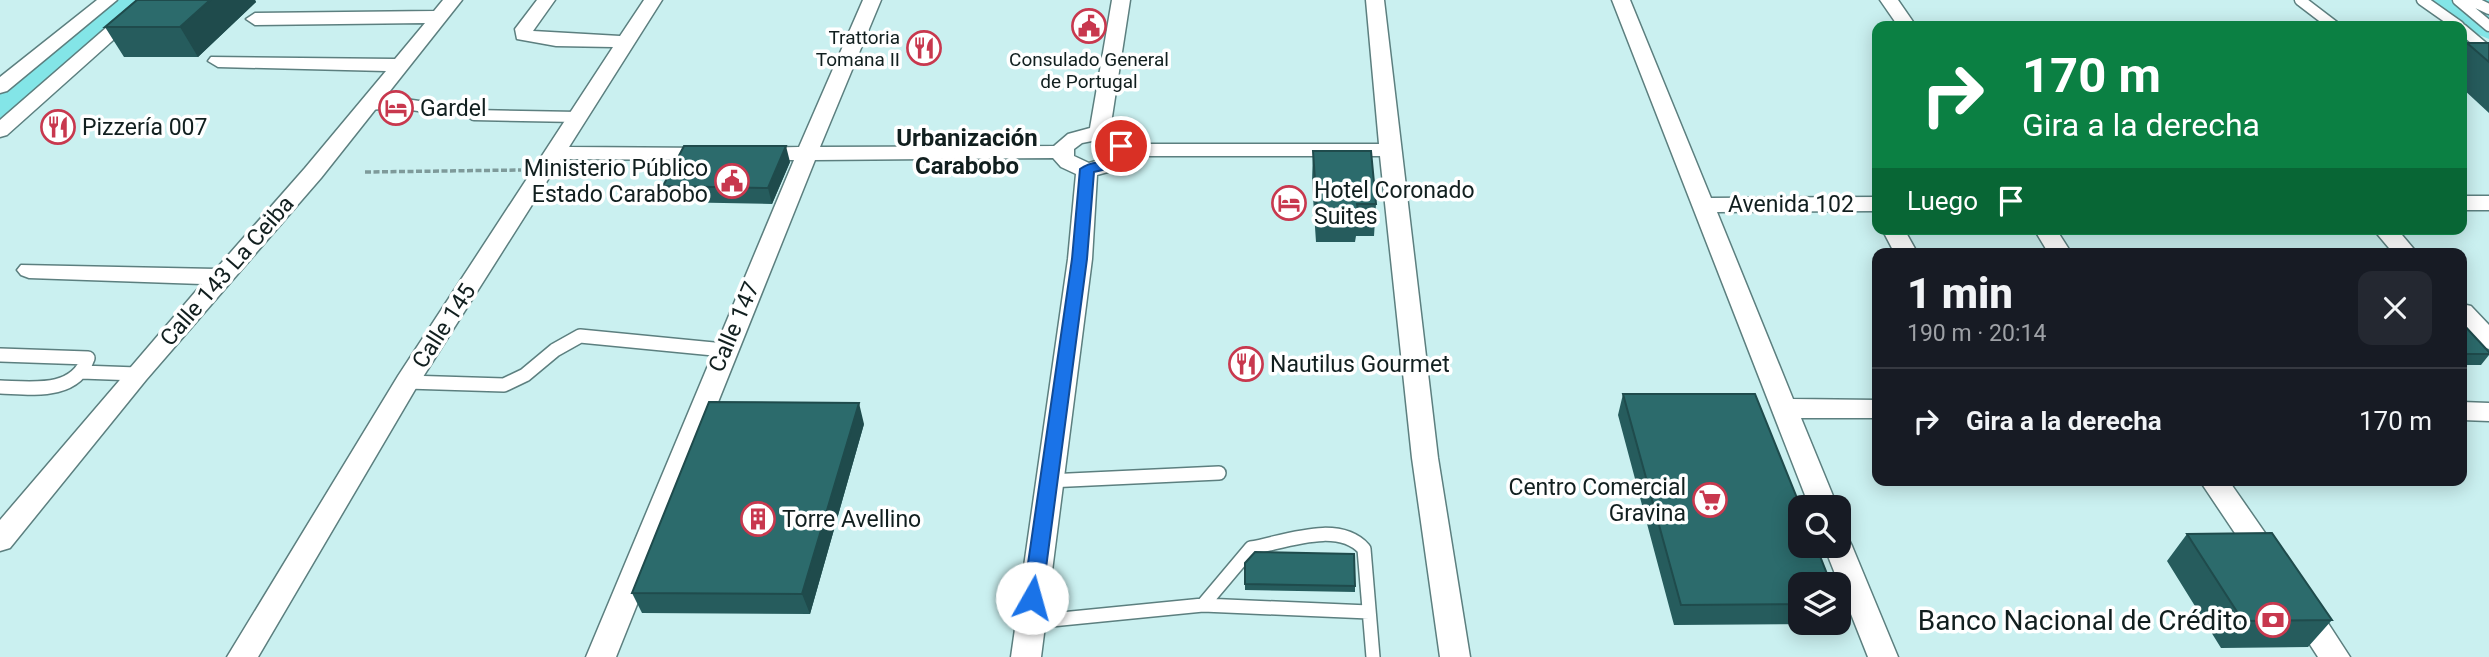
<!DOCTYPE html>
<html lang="es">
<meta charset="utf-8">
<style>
body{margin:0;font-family:Roboto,sans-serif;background:#242831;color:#f1f3f6;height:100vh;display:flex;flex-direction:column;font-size:26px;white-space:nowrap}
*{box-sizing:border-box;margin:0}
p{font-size:23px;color:#9ea1a6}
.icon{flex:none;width:38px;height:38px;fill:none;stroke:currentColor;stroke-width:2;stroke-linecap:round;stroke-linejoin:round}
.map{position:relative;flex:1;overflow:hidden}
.side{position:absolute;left:1872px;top:248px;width:595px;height:238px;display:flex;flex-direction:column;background:#171b24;border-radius:14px;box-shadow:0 4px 18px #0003}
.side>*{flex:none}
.banner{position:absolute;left:1872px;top:21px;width:595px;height:214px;border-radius:14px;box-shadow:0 4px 18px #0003;background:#0b8043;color:#fff;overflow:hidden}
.controls{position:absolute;left:1788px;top:495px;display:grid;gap:14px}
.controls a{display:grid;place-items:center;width:63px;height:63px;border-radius:14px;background:#171b24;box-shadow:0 4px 18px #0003;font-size:35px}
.pin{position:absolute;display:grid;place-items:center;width:60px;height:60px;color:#fff;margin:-30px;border:4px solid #fff;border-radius:50%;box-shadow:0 2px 7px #0007}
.me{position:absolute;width:77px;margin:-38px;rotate:7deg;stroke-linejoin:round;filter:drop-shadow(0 0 5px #0008)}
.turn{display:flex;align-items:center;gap:24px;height:147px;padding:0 35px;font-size:32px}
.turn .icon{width:91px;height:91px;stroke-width:2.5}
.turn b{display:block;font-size:49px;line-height:60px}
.then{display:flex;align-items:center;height:66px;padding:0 35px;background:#0003;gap:14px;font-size:26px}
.round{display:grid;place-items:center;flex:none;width:74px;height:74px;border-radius:14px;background:#242831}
.head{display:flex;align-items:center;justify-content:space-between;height:119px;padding:0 35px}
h1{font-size:42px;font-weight:800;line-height:52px}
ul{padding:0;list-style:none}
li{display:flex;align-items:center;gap:21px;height:105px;padding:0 35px;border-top:2px solid #363941}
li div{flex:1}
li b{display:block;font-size:26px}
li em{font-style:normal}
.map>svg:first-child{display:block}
.green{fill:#83e5e7}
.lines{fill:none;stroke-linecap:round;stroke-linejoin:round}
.lane-far1-casing{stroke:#5c7f7f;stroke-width:13}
.lane-casing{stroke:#5c7f7f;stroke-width:16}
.street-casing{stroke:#5c7f7f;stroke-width:3}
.path{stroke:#7e9a9a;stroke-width:3.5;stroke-dasharray:6 2.5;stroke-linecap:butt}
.lane-far1{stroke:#fff;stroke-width:10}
.lane{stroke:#fff;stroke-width:13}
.street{fill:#fff;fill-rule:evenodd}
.wall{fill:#265c5d}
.shaded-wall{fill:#1f4b4c}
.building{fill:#2c6b6c;stroke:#1f4b4c;stroke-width:2}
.route{fill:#1a73e8;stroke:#114b97;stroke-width:2}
.labels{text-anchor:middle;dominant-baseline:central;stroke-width:7;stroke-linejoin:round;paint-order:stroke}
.far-poi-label{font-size:19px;fill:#111f1f;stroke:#fff;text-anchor:end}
.poi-label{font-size:23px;fill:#111f1f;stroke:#fff;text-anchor:start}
.street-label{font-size:23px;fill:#111f1f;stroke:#fff}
.neighbourhood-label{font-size:24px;font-weight:bold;fill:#111f1f;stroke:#fff}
.near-poi-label{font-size:28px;fill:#111f1f;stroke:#fff;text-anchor:end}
</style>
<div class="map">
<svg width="2489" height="657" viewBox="0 0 2489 657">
<rect width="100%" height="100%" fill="#caf0f0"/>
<!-- green -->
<path class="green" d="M108,0H148L0,130V88Z
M2418,0H2489V39L2467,30Z"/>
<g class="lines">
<!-- lane-far1 casing -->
<g class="lane-far1-casing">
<path id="lane-far1" d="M2300,0L2334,26
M2422,0L2459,26
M2458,0L2489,26
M2470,0L2489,9
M2462,29L2487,50
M367,105L398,103L446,110
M474,115L578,117"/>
</g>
<!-- lane casing -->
<g class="lane-casing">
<path id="lane" d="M0,355L88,358C75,395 32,388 0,387
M81,372L137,374
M407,382L504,385L525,375L555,350L580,336L724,350
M1048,481L1219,473
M1203,605L1251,548C1285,542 1338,520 1364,549L1373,657
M1031,622L1203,605L1369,612"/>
</g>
<!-- street casing -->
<g class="street-casing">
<path id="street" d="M97,0H117L7,91L0,93V77Z
M138,0H158L7,135L0,137V120Z
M443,0H462L321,178L146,380L10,548L0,551V520L202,284L29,278L21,275L17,270L21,265L216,269L305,168L386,71L218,67L208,61L211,57L395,59L425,23L255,25L246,19L255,13L434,11Z
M537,0H555L533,31L620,36L644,0H662L569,147L712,148L723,154L712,160L561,159L416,388L258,657H227L398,376L613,47L556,46L517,39L515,29Z
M863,0H881L820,147L1054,146L1068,134L1090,128L1112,0H1130L1110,130L1122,134L1129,144H1379L1366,0H1384L1438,458L1470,657H1440L1412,458L1380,156H1130L1119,169L1097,175L1092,259L1041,657H1011L1068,259L1076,174L1061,167L1053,158L815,160L616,657H586L794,160H755L744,154L755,148L799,147ZM1097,140L1110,146L1109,157L1089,163L1074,156V149L1082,143Z
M1612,0H1630L1711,198L1878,197V211L1717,212L1793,399L1878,400V418H1801L1838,508H1810Z
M1880,0H1898L1916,26H1898Z
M2462,196H2489V210H2462Z
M1882,229H1904L1918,254H1895Z
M2034,229H2056L2072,254H2049Z
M2373,229H2397L2418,254H2394Z
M2462,304L2471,306L2489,325V349L2480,346L2462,327Z
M2462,402L2489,403V421L2462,420Z
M2200,481H2229L2279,553L2283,561L2279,569L2269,573L2259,569Z
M1839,535L1848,538L1852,546L1898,657H1868L1824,546H1839Z
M2302,597L2313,600L2350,657H2318L2287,609L2291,600Z"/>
</g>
<!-- path -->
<path class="path" d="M365,172L521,170"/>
<!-- lane-far1 -->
<use href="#lane-far1" class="lane-far1"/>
<!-- lane -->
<use href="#lane" class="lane"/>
<!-- street -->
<use href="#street" class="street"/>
</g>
<!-- wall -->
<path class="wall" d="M137,0H255L256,2L198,57H124L105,27Z
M2467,43H2489V113L2462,88V49Z
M1313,151L1376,204L1374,236H1356L1355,242H1316L1312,182Z
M790,162L772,204L669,202L663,186Z
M2462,323L2489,352V355L2481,365H2462Z
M1623,394L1801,584V623H1829L1828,624L1674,625L1618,415Z
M864,424L810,614L642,613L632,593Z
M2187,534L2332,620L2308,647L2221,648L2167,561Z
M1245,563L1355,586V592L1245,590Z"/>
<!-- shaded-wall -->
<path class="shaded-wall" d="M210,0H255L256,2L198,57L180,27Z
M786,146L790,162L772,204L768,188Z
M859,403L864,424L810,614L802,594Z"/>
<!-- building -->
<path class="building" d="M137,0H210L180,27H105Z
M2467,43H2489V62Z
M684,146H786L768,188L663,186Z
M1313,151H1371L1376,204H1357L1358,210H1317Z
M2462,323L2489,352V354H2462Z
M1623,394H1755L1801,508V546H1816L1831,584H1801V604L1681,605Z
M709,402L859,403L802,594L632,593Z
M2272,533L2332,620L2243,621L2187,534Z
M1255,552L1354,554L1355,586L1245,584V563Z"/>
<!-- route -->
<path class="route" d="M1116,143L1128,146C1128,166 1111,168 1094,172L1087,259L1042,598L1039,604H1026L1023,598L1072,259L1080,169C1099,155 1106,173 1116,143Z"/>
<!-- icons -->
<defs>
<g id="civic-ring" transform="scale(1.75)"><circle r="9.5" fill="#fff" stroke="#c8384e" stroke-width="1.5"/><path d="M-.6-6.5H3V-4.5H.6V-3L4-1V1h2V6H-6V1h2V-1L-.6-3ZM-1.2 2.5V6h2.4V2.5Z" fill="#c8384e"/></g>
<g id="restaurant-ring" transform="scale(1.75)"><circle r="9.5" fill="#fff" stroke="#c8384e" stroke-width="1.5"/><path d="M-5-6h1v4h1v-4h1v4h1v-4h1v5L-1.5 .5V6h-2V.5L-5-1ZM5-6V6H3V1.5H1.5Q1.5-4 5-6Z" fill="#c8384e"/></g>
<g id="hotel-ring" transform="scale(1.75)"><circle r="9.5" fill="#fff" stroke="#c8384e" stroke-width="1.5"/><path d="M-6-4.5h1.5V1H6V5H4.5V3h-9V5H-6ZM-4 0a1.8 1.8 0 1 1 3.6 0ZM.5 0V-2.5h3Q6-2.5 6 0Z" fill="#c8384e"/></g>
<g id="supermarket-ring" transform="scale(1.75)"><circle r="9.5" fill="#fff" stroke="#c8384e" stroke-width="1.5"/><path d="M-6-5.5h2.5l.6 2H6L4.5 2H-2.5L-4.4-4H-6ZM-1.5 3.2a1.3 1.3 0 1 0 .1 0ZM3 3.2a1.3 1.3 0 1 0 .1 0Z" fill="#c8384e"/></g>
<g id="building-ring" transform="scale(1.75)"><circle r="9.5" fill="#fff" stroke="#c8384e" stroke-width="1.5"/><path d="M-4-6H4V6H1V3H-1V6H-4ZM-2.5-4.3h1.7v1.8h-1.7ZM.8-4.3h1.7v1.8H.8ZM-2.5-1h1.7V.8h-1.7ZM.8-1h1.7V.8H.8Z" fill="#c8384e"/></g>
<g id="bank-ring" transform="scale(1.75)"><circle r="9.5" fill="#fff" stroke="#c8384e" stroke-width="1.5"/><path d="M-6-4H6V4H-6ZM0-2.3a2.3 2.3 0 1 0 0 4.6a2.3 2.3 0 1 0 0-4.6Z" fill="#c8384e"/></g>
</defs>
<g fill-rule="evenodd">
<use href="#civic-ring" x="1089" y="26"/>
<use href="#restaurant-ring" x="924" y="48"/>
<use href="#hotel-ring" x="396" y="108"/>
<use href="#restaurant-ring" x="58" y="127"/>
<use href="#civic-ring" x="732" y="181"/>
<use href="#hotel-ring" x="1289" y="203"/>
<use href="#restaurant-ring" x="1246" y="364"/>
<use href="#supermarket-ring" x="1710" y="500"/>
<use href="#building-ring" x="758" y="519"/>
<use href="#bank-ring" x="2273" y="620"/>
</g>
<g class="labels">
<!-- far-poi labels -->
<g class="far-poi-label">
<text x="900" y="37">Trattoria<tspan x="900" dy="22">Tomana II</tspan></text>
<text x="1089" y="59" text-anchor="middle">Consulado General<tspan x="1089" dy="22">de Portugal</tspan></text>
</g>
<!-- poi labels -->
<g class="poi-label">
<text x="420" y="108">Gardel</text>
<text x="82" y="127">Pizzería 007</text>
<text x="708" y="168" text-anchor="end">Ministerio Público<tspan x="708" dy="26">Estado Carabobo</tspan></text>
<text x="1314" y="190">Hotel Coronado<tspan x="1314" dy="26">Suites</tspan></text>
<text x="1270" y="364">Nautilus Gourmet</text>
<text x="1686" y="487" text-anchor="end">Centro Comercial<tspan x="1686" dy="26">Gravina</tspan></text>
<text x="782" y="519">Torre Avellino</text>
</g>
<!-- street labels -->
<g class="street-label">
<text x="1791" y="204">Avenida 102</text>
<text transform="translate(227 271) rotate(-49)">Calle 143 La Ceiba</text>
<text transform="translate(444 326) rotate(-57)">Calle 145</text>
<text transform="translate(734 327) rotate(-67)">Calle 147</text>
</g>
<!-- neighbourhood labels -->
<g class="neighbourhood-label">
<text x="967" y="138">Urbanización<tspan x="967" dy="28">Carabobo</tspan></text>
</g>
<!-- near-poi labels -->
<g class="near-poi-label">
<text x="2248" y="620">Banco Nacional de Crédito</text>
</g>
</g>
</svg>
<div class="controls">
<a><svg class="icon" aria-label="search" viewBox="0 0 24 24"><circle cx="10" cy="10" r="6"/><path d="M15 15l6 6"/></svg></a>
<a><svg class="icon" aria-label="layers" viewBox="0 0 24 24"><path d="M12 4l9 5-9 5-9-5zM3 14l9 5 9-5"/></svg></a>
</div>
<div class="pin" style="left:1121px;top:146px;background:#d93025"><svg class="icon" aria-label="arrive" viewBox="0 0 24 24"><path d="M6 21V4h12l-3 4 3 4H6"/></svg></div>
<svg class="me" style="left:1032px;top:598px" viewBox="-20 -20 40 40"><circle r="19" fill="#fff"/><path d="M0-13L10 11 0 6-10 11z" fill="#1a73e8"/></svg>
<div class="banner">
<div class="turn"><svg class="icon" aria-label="right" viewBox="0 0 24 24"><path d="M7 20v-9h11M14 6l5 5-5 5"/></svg><div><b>170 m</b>Gira a la derecha</div></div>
<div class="then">Luego<svg class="icon" aria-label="arrive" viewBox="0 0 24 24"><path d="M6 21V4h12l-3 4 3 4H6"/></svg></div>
</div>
<section class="side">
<div class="head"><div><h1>1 min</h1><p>190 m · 20:14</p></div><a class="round"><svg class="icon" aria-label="close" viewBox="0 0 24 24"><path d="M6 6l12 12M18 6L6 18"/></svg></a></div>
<ul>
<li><svg class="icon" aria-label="right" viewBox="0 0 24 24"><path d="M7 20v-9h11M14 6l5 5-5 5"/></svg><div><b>Gira a la derecha</b></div><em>170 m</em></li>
</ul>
</section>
</div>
